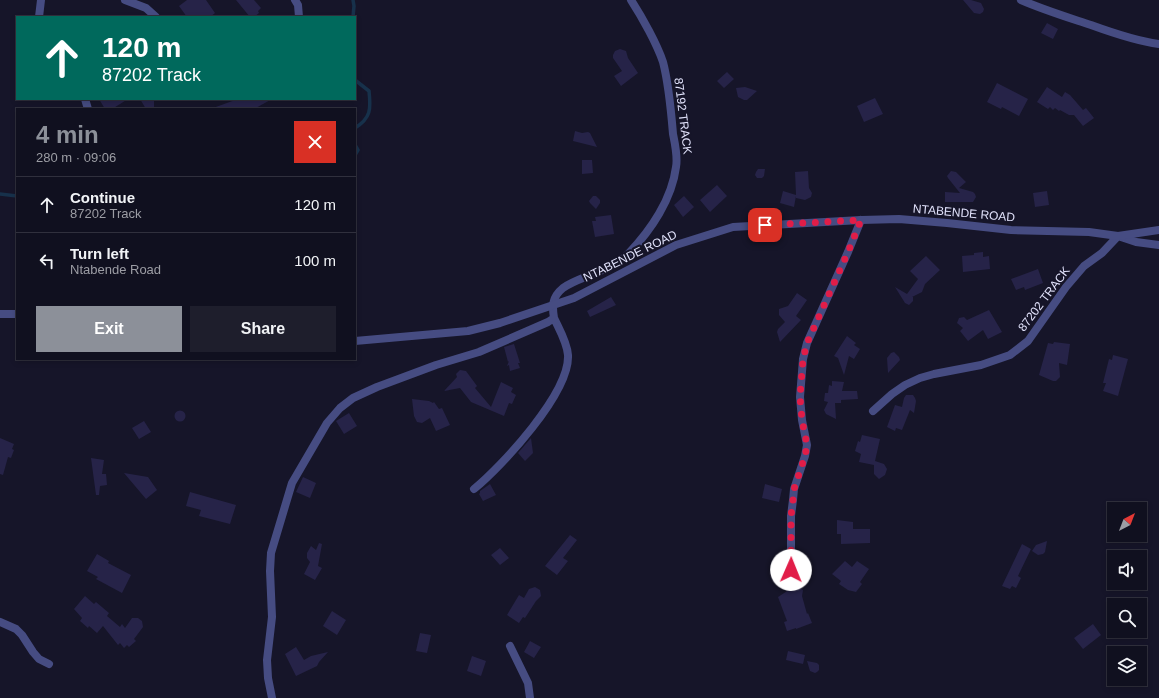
<!DOCTYPE html>
<meta charset="utf-8">
<style>
body{margin:0;font-family:Arial,sans-serif;background:#1e1e2c;color:#f1f3f6;height:100vh;display:flex;flex-direction:column;font-size:15px;white-space:nowrap}
*{box-sizing:border-box;margin:0}
p{font-size:13px;color:#9c9da4}
.icon{flex:none;width:22px;height:22px;fill:none;stroke:currentColor;stroke-width:2;stroke-linecap:round;stroke-linejoin:round}
.map{position:relative;flex:1;overflow:hidden}
.side{position:absolute;left:16px;top:108px;width:340px;height:252px;display:flex;flex-direction:column;background:#10101f;border-radius:0px;box-shadow:0 2px 6px #0003,0 0 0 1px #30303d}
.side>*{flex:none}
.banner{position:absolute;left:16px;top:16px;width:340px;height:84px;border-radius:0px;box-shadow:0 2px 6px #0003,0 0 0 1px #30303d;background:#00695c;color:#fff;overflow:hidden}
.needle{width:26px;rotate:42deg}
.tools{position:absolute;left:1107px;top:502px;display:grid;gap:8px}
.tools a{display:grid;place-items:center;width:40px;height:40px;border-radius:0px;background:#10101f;box-shadow:0 2px 6px #0003,0 0 0 1px #30303d;font-size:20px}
.pin{position:absolute;display:grid;place-items:center;width:34px;height:34px;color:#fff;margin:-17px;border-radius:8px;box-shadow:0 2px 6px #0006}
.me{position:absolute;width:44px;margin:-22px;rotate:1deg;stroke-linejoin:round;filter:drop-shadow(0 0 3px #0008)}
.turn{display:flex;align-items:center;gap:14px;height:84px;padding:0 20px;font-size:18px}
.turn .icon{width:52px;height:52px;stroke-width:2.5}
.turn b{display:block;font-size:28px;line-height:34px}
.round{display:grid;place-items:center;flex:none;width:42px;height:42px;border-radius:0px;background:#1e1e2c}
.overview{display:flex;align-items:center;justify-content:space-between;height:68px;padding:0 20px}
h1{font-size:24px;font-weight:700;line-height:30px;color:#8c9099}
.button{display:flex;gap:8px;margin-top:auto;padding:8px 20px}
.button a{flex:1;height:46px;border-radius:0px;background:#8c9099;color:#fff;font-size:16px;font-weight:700;line-height:46px;text-align:center}
.button a+a{background:#1e1e2c;color:#f1f3f6}
ul{padding:0;list-style:none}
li{display:flex;align-items:center;gap:12px;height:56px;padding:0 20px;border-top:1px solid #30303d}
li div{flex:1}
li b{display:block;font-size:15px}
li em{font-style:normal}
.map>svg:first-child{display:block}
.lines{fill:none;stroke-linecap:round;stroke-linejoin:round}
.stream{stroke:#17314b;stroke-width:3.5}
.building{fill:#262348}
.minor{stroke:#464c82;stroke-width:8}
.tertiary{stroke:#464c82;stroke-width:8}
.route{stroke:#e11d48;stroke-width:7;stroke-dasharray:0 12.6}
.labels{text-anchor:middle;dominant-baseline:central;stroke-width:4;stroke-linejoin:round;paint-order:stroke}
.street-label{font-size:12px;fill:#e1e2fb;stroke:#161529}
</style>
<div class="map">
<svg width="1159" height="698" viewBox="0 0 1159 698">
<rect width="100%" height="100%" fill="#161529"/>
<g class="lines">
<!-- stream -->
<path class="stream" d="M353,17L354,6L353,0
M355,80L369,91C371,109 371,118 355,128
M355,145L358,150L355,155
M0,194L17,196"/>
</g>
<!-- building -->
<path class="building" d="M187,0H206L215,13L210,17H187L179,6Z
M236,0H254L261,8L258,11L259,13L254,17H250Z
M963,0H971L981,3L984,9L983,12L980,14L974,13Z
M1047,23L1058,29L1053,39L1041,33Z
M620,49L626,51L628,58L638,73L621,86L614,76L622,71L613,58V55L615,51Z
M727,72L734,79L724,88L717,81Z
M997,83L1028,99L1019,116L1002,107L1001,109L987,102Z
M745,87L757,91L747,100H744L738,97L736,88Z
M1047,87L1062,97L1065,92L1070,95L1083,110L1086,108L1094,118L1083,126L1074,115H1069L1060,110L1059,111L1055,108L1053,110L1050,107L1048,109L1037,102Z
M875,98L883,114L864,122L857,106Z
M99,99H128L112,109H105Z
M140,99H154V109H146Z
M238,99H272L254,109H213V108Z
M575,131L582,133L588,132L590,133L597,147L573,141Z
M582,160H592L593,173L582,174Z
M758,169H765L764,176L762,178H757L755,175L756,172Z
M808,171L809,188L812,193L811,197L805,200L796,198V196L794,207L780,203L783,191L796,195L795,172Z
M951,171L956,172L966,182L959,188L973,192L975,194L976,197L973,202H945V192L960,193L948,178L947,176Z
M717,185L727,196L710,212L700,200Z
M1047,191L1049,205L1035,207L1033,193Z
M593,196H596L600,200V203L596,209L590,203L589,201Z
M684,196L694,207L683,217L674,205Z
M611,215L614,234L595,237L592,221H596L595,217Z
M983,252V257L989,256L990,269L963,272L962,256L974,255V253Z
M926,256L940,270L925,284L922,292L912,297H913V301L909,305L905,303L895,287L907,294L918,279L910,271Z
M1038,269L1043,283L1025,290L1024,287L1016,290L1011,279Z
M797,293L807,300L796,316L801,320L780,342L777,332L778,329L785,322L779,315V309L788,306Z
M611,297L616,305L590,317L587,311Z
M989,310L1002,332L988,339L983,330L968,341L960,331L963,328L957,323L959,318L964,317L967,320Z
M847,336L856,343L854,345L860,349L854,359L849,356L844,375L838,358L834,356Z
M1054,342L1070,344L1067,365L1059,363L1060,377L1056,381H1053L1039,375L1048,343L1053,344Z
M514,344L520,363H518L520,368L510,371L509,365L507,366L509,361L508,362L504,347Z
M894,352L899,357L900,360L888,373L887,358L891,353Z
M1113,355L1128,359L1118,396L1103,391L1106,383H1103L1109,359L1112,360Z
M460,370L466,371L477,386L475,388L491,407L501,382L513,388L511,392L516,395L512,404L509,403L504,416L471,402L460,388L444,391L457,377L456,374Z
M832,381L844,382L842,391H857L858,399L841,400V403H835L836,419L826,414L824,410L828,402L824,401L825,393H828L829,385L832,386Z
M906,395H913L915,398L916,401L914,413L910,410L902,430L896,428L895,431L887,427L895,405L902,407L904,398Z
M412,399L429,401L433,403L434,402L439,409L442,408L450,425L436,431L430,418L422,423L417,422L414,416Z
M174.5 416a5.5 5.5 0 1 1 11 0a5.5 5.5 0 1 1-11 0Z
M349,413L357,426L344,434L336,421Z
M144,421L151,432L139,439L132,428Z
M862,435L880,439L875,461L884,464L887,469L885,475L879,479L874,474V465L859,462L861,454L855,451L858,441L860,442Z
M0,438L14,444L12,449L14,450L11,458L8,457L3,475L0,474Z
M531,438L533,453L525,461L518,453Z
M91,458L104,460L102,474H106L107,485L100,486L99,495H96Z
M124,473L148,477L157,490L146,499Z
M303,477L316,483L310,498L296,492Z
M490,484L496,495L483,501L479,494L480,493V491Z
M765,484L782,489L779,502L762,498Z
M190,492L236,505L230,524L199,516L201,510L186,506Z
M837,520L853,522V529H870V543L841,544V534H837Z
M570,535L577,540L563,558L568,561L557,575L545,566Z
M1047,541L1045,552L1043,554L1038,555L1032,551L1036,545Z
M319,543L322,544L318,566L322,568L315,580L304,574L310,562L307,558V553L311,546L316,550Z
M1022,544L1031,549L1018,576L1021,578L1016,588L1012,586L1010,589L1002,586Z
M500,548L509,558L500,565L491,555Z
M97,554L109,561L108,563L131,575L122,593L96,579L98,577L87,571Z
M845,561L852,567L857,561L869,569L860,582L862,584L856,592L848,590L839,584L841,581L832,574Z
M795,586H798L803,590L802,596L807,614L808,613L812,623L796,629V628L787,631L784,622L787,621L778,597Z
M535,587L540,590L541,596L536,601L525,618L523,617L519,623L507,615L519,595L524,598L529,589Z
M85,596L94,604L96,602L109,613L107,616L120,627L122,624L125,628L132,618H138L142,621L143,627L134,639L136,641L129,647L127,645L124,648L120,643L118,645L103,626L97,633L89,626L88,628L80,621L82,618L74,609Z
M332,611L346,620L337,635L323,626Z
M1093,624L1101,635L1083,649L1074,638Z
M420,633L431,635L427,653L416,651Z
M530,641L541,647L534,658L524,652Z
M296,647L304,660L311,656L328,652L319,662L317,666L296,676L285,654Z
M788,651L805,655L803,664L786,660Z
M472,656L486,661L481,676L467,671Z
M807,661L817,663L819,665V670L817,672L815,673L810,671Z"/>
<g class="lines">
<!-- minor -->
<path class="minor" d="M125,0L146,8L156,17
M295,0L298,5L299,17
M1021,0C1044,10 1067,17 1091,25C1113,33 1136,41 1159,44
M39,17L41,0
M85,99L88,109
M873,411L892,394L905,385L920,378L934,374L981,365L1010,355L1028,341L1066,287L1084,266L1102,253L1118,236L1136,242L1159,245
M474,489C502,466 570,393 568,355C567,342 559,329 554,318
M791,580V516L793,500L794,489L805,456L807,445L802,420L800,397L803,359L807,343L848,252L861,220
M0,622L16,629L22,635L33,652L39,659L49,664
M510,646L528,683L530,698
M272,698L268,678L267,660L272,617L270,571L271,553L292,483L327,423L340,408L353,398L377,387L436,365L479,352L548,322L554,318C552,306 552,297 563,288C573,281 584,278 595,273C607,269 620,262 629,253C651,230 672,199 676,167C678,157 675,144 673,134C671,110 669,85 663,62C657,44 642,17 631,0"/>
<!-- tertiary -->
<path class="tertiary" d="M0,314H17
M355,341L468,331L500,323L574,298L676,245L733,227L861,220L899,219L947,223L1011,230L1089,232L1118,236L1159,230"/>
</g>
<g class="lines">
<!-- route -->
<path class="route" d="M765,225L861,220L848,252L807,343L803,359L800,397L802,420L807,445L805,456L794,489L793,500L791,516V570"/>
</g>
<g class="labels">
<!-- street labels -->
<g class="street-label">
<text transform="translate(683 116) rotate(83)">87192 TRACK</text>
<text transform="translate(964 213) rotate(5)">NTABENDE ROAD</text>
<text transform="translate(630 256) rotate(-26)">NTABENDE ROAD</text>
<text transform="translate(1044 299) rotate(-53)">87202 TRACK</text>
</g>
</g>
</svg>
<div class="tools">
<a><svg class="needle" viewBox="-14 -14 28 28"><path d="M0-13l5 13h-10z" fill="#e53935"/><path d="M0 13l5-13h-10z" fill="#9c9da4"/></svg></a>
<a><svg class="icon" aria-label="sound" viewBox="0 0 24 24"><path d="M4 9h4l5-4v14l-5-4H4zM17 9q2 3 0 6"/></svg></a>
<a><svg class="icon" aria-label="search" viewBox="0 0 24 24"><circle cx="10" cy="10" r="6"/><path d="M15 15l6 6"/></svg></a>
<a><svg class="icon" aria-label="layers" viewBox="0 0 24 24"><path d="M12 4l9 5-9 5-9-5zM3 14l9 5 9-5"/></svg></a>
</div>
<div class="pin" style="left:765px;top:225px;background:#d93025"><svg class="icon" aria-label="arrive" viewBox="0 0 24 24"><path d="M6 21V4h12l-3 4 3 4H6"/></svg></div>
<svg class="me" style="left:791px;top:570px" viewBox="-20 -20 40 40"><circle r="19" fill="#fff"/><path d="M0-13L10 11 0 6-10 11z" fill="#e11d48"/></svg>
<div class="banner">
<div class="turn"><svg class="icon" aria-label="ahead" viewBox="0 0 24 24"><path d="M12 20V5M6 11l6-6 6 6"/></svg><div><b>120 m</b>87202 Track</div></div>
</div>
<section class="side">
<div class="overview"><div><h1>4 min</h1><p>280 m · 09:06</p></div><a class="round" style="background:#d93025;color:#fff"><svg class="icon" aria-label="close" viewBox="0 0 24 24"><path d="M6 6l12 12M18 6L6 18"/></svg></a></div>
<ul>
<li><svg class="icon" aria-label="ahead" viewBox="0 0 24 24"><path d="M12 20V5M6 11l6-6 6 6"/></svg><div><b>Continue</b><p>87202 Track</p></div><em>120 m</em></li>
<li><svg class="icon" aria-label="left" viewBox="0 0 24 24"><path d="M17 20v-9H6M10 6l-5 5 5 5"/></svg><div><b>Turn left</b><p>Ntabende Road</p></div><em>100 m</em></li>
</ul>
<div class="button"><a>Exit</a><a>Share</a></div>
</section>
</div>
